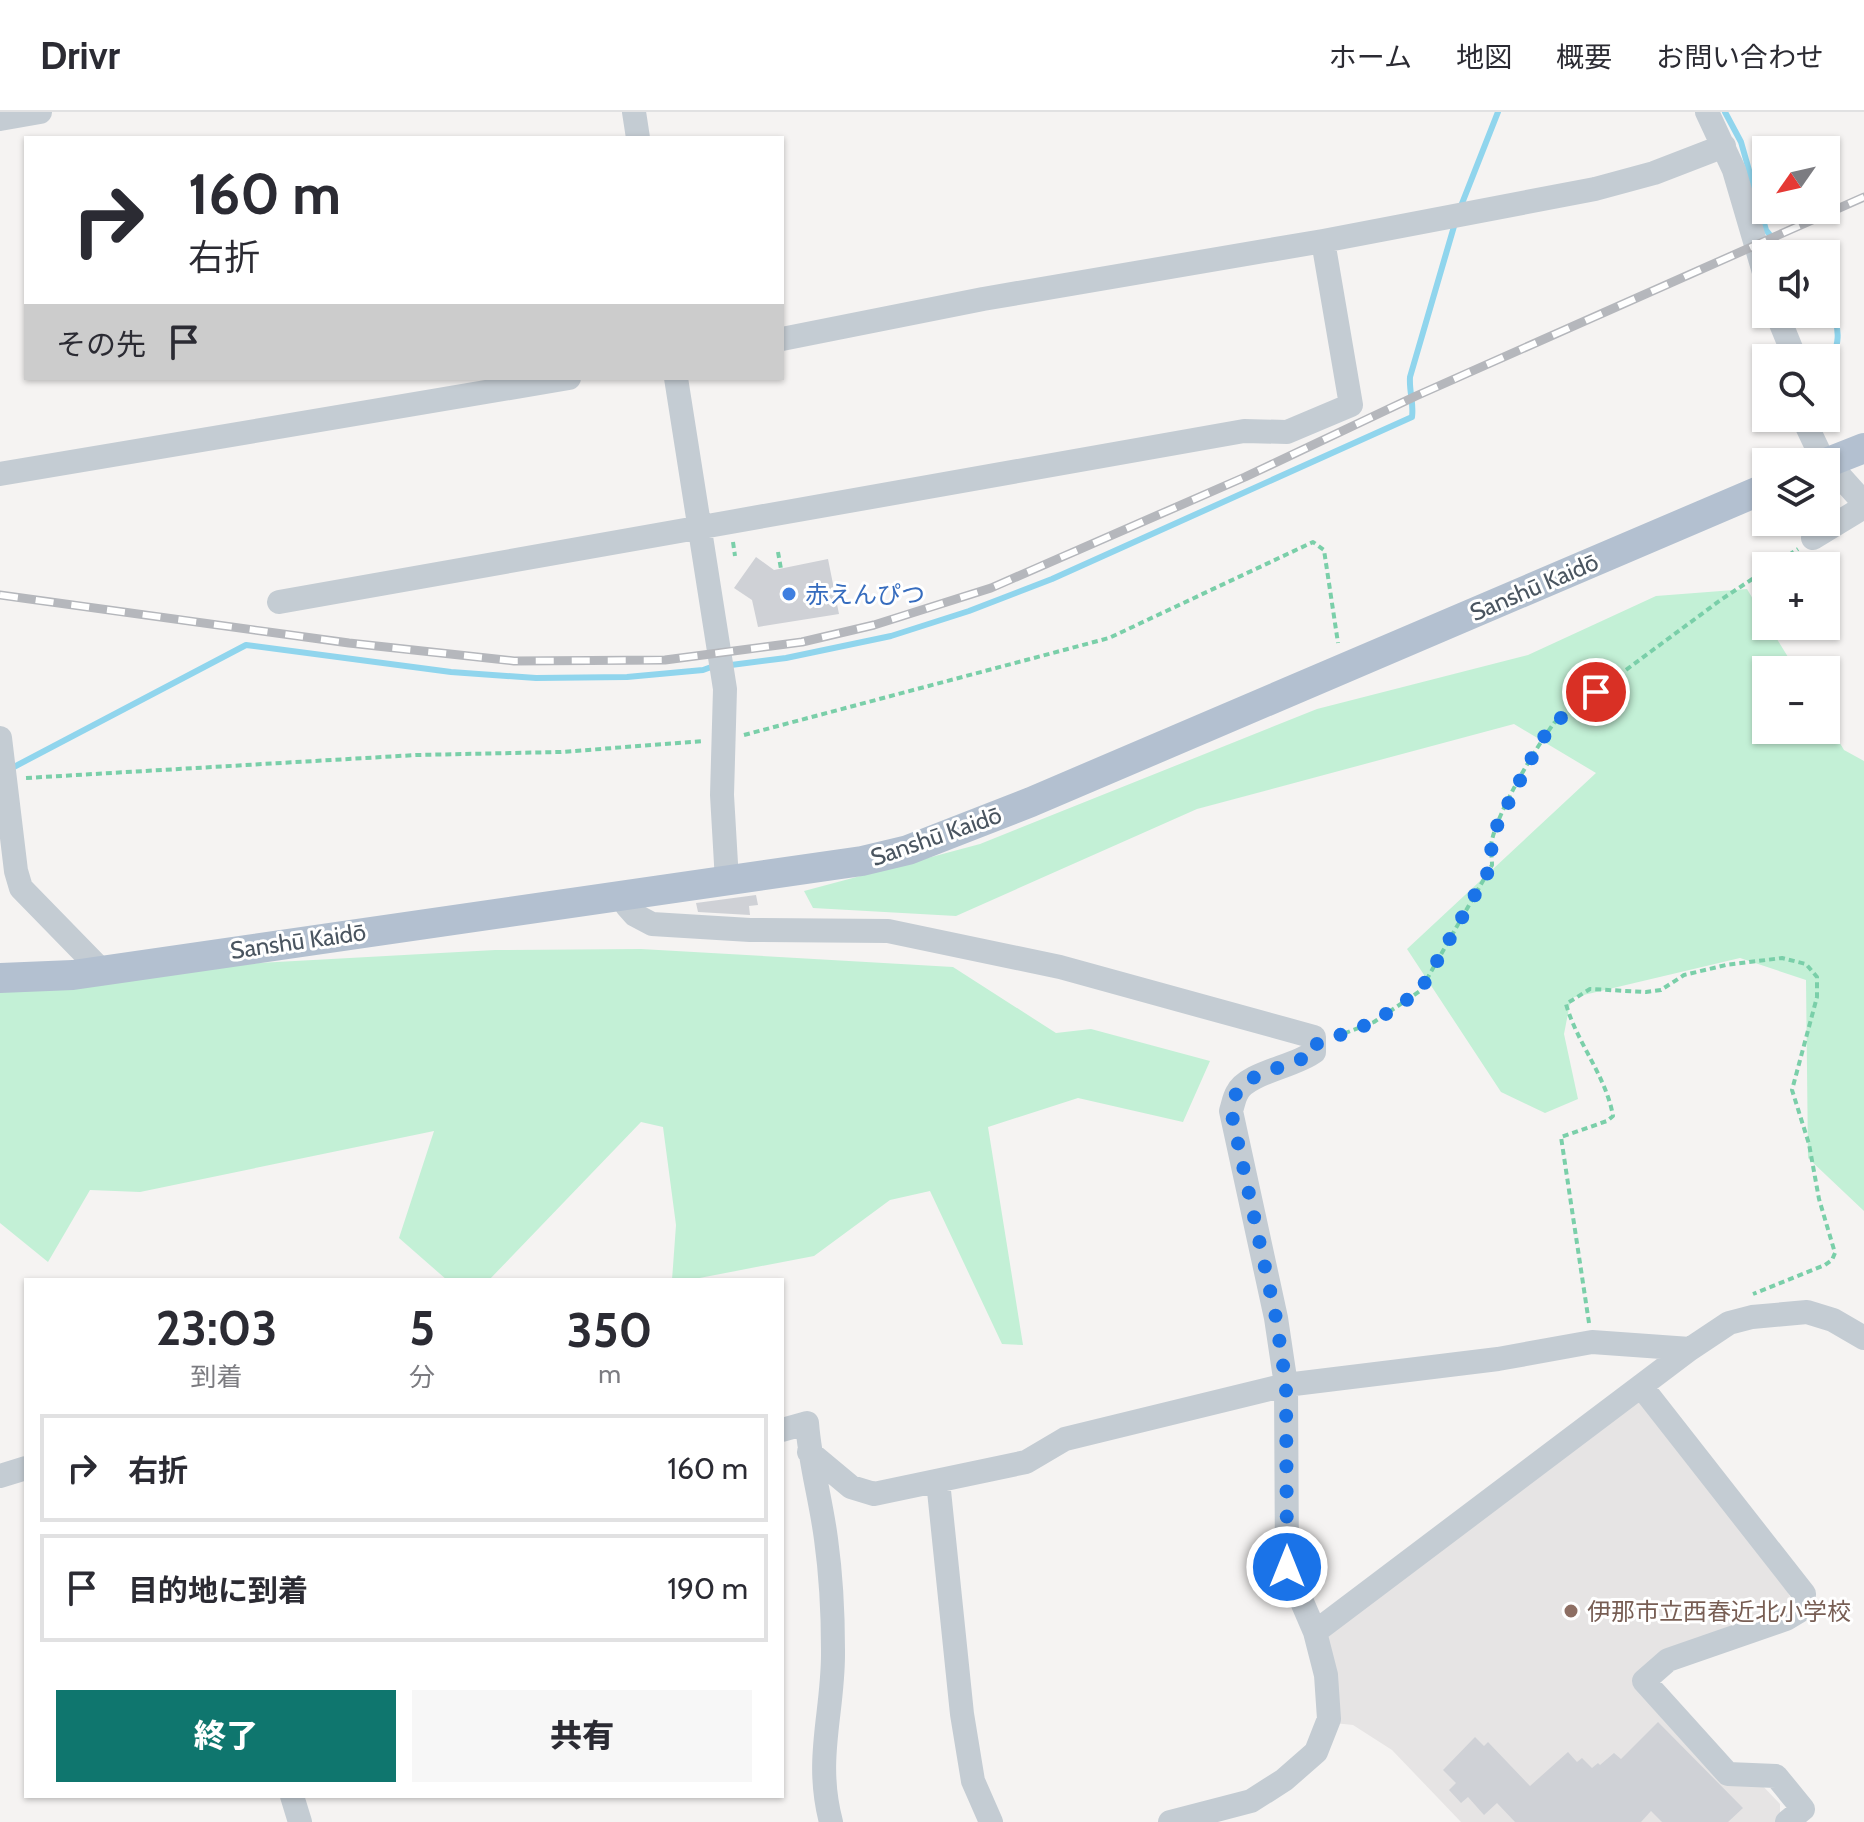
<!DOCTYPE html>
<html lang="ja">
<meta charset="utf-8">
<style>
body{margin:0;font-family:Cabin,"Noto Sans JP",sans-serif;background:#f7f7f7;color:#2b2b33;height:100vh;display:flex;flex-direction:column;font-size:30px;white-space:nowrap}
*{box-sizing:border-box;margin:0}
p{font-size:26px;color:#7c7c81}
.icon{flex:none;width:44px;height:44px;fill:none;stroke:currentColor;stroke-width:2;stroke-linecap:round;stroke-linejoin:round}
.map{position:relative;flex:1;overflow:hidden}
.side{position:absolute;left:24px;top:1166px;width:760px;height:520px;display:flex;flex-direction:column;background:#fff;border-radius:0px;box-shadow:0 2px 6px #0004}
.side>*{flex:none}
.top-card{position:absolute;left:24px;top:24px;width:760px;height:244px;border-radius:0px;box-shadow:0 2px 6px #0004;background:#fff;color:#2b2b33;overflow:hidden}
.needle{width:52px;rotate:236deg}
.fabs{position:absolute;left:1752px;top:24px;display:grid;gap:16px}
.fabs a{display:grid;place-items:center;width:88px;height:88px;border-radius:0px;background:#fff;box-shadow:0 2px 6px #0004;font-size:40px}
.pin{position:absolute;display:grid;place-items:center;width:68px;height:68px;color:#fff;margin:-34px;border:4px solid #fff;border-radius:50%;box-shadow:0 2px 8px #0007}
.me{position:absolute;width:88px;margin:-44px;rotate:0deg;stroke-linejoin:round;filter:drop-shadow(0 0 6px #0008)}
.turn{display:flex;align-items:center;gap:28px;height:168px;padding:0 32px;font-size:36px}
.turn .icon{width:104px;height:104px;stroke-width:2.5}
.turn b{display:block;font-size:56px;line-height:68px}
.then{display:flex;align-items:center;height:76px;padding:0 32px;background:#0003;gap:16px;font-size:30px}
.eta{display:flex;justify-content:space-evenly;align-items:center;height:136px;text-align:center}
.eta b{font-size:48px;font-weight:800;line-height:56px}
.action{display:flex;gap:16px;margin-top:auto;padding:16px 32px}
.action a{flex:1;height:92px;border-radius:0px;background:#0f766e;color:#fff;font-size:32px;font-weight:800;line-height:92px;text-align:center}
.action a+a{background:#f7f7f7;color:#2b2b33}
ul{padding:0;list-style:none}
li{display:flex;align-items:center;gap:24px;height:108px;margin:0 16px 12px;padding:0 16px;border:4px solid #e1e1e2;border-radius:0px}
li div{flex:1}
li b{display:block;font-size:30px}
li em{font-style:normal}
header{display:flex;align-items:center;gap:48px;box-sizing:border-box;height:112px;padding:0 40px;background:#fff;border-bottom:2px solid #e1e1e2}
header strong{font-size:38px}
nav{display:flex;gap:44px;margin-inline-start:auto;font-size:28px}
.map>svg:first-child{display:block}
.education{fill:#e6e4e4}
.green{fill:#c3f0d6}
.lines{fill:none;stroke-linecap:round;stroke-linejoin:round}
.stream{stroke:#90d5ed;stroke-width:6}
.building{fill:#cfd1d6}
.path{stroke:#7acfa9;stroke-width:4;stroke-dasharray:6 4;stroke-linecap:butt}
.minor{stroke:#c4ccd3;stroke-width:24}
.major{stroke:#b3c0d0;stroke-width:30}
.rail-casing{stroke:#b5b7bc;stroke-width:9}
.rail{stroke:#fff;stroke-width:6;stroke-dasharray:18;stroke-linecap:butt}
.route{stroke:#1a73e8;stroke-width:14;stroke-dasharray:0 25.2}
.shop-dot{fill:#3f7fe0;stroke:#fff;stroke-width:3}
.education-dot{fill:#8d6e63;stroke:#fff;stroke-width:3}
.labels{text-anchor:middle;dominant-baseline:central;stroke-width:6;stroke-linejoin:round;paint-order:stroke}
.street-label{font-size:24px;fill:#4a5560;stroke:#fff}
.shop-label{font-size:24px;fill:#366cbe;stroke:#fff;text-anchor:start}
.education-label{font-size:24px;fill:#785e54;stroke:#fff;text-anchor:start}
</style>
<header>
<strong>Drivr</strong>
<nav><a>ホーム</a><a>地図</a><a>概要</a><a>お問い合わせ</a></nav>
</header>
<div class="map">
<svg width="1864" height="1710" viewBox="0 0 1864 1710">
<rect width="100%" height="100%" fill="#f5f3f2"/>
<!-- education -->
<path class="education" d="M1640,1286L1788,1480L1791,1488L1789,1496L1635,1566L1721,1667L1759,1670L1780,1692V1705L1775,1710H1461L1392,1638L1353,1613L1334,1611L1321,1526Z"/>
<!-- green -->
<path class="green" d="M1747,477L1766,509V514H1769L1796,558H1766V618H1826V608L1844,638L1864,649V1099L1808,1046L1806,868L1740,846L1571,886L1564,922L1578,987L1545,1001L1501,980L1407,837L1596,661L1514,612L1197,697L956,804L813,796L804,779L980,732L1317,597L1528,543L1656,484Z
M641,837L953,855L1056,921L1091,917L1210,949L1183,1010L1078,986L988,1015L1023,1233L1002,1232L930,1079L890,1088L814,1144L689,1168H672L676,1113L663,1015L641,1010L489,1168H447L399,1126L434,1019L140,1080L90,1078L48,1150L0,1111V865L495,838Z"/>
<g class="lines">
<!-- stream -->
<path class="stream" d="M1725,0L1741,30L1766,118L1785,142
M1461,94L1498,0
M1826,188C1844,218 1839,233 1826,264
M731,553L786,546L891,524L969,499L1052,467L1412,305C1414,291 1409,280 1410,265L1455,111
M10,657L246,533L451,560L536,566L627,565L703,558L714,554"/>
</g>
<!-- building -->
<path class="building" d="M756,445L774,458L828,447L839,502L758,515L752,488L734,476Z
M756,783L758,793L749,794L750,803L698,800L696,791Z
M1658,1610L1743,1696L1728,1710H1662L1651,1699L1641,1710H1515L1497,1691L1484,1703L1468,1685L1461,1691L1449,1678L1456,1671L1443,1658L1475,1625L1484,1634L1488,1630L1530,1674L1568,1640L1577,1650L1582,1646L1592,1656L1598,1651L1600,1653L1614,1641L1621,1647Z"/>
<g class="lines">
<!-- path -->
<path class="path" d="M733,430L735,444
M778,440L781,457
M1772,454L1798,437
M744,623L1109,526L1313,430L1324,438L1338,531
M26,666L416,643L561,640L704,629
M1335,925L1374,910L1420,879L1492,753C1492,745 1490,735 1492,728C1499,697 1535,637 1554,611L1722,487L1766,458
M1589,1211L1561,1025L1607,1009L1613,1004C1606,964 1577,931 1566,892L1590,877L1646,880L1661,878L1684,863L1726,853L1782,846L1806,852L1817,865V885L1792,978L1809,1032L1819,1087L1835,1141L1832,1148L1825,1153L1753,1182"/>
<!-- minor -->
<path class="minor" d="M634,0L638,26
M1707,0L1734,58L1766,167
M0,7L40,0
M1777,202L1795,246
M782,227L983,187L1323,129L1595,77L1654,61L1724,34
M676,266L725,577L722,683L727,769
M1803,306L1820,342L1864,391
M0,362L569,266
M1813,426L1864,395
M279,490L1244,319L1287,320L1351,293L1323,129
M0,626L16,759L21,776L100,857
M624,785L627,794L635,803L652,812L750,818L888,819L1060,855L1314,925V940C1294,955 1246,961 1237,981C1234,986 1233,993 1231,999L1276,1206L1286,1273L1287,1455L1315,1520L1326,1563L1329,1607L1316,1640L1284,1668L1251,1689L1170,1710
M1641,1274L1804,1482L1801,1498L1786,1507L1668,1548L1644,1569L1728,1662L1776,1664L1803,1697L1787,1710
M782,1318L807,1311C810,1351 821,1388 826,1427C831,1463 833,1502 833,1538C834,1599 814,1646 831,1710
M809,1340L851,1375L874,1382L1026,1350L1065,1327L1286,1273L1498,1247L1592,1230L1690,1237
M0,1364L26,1356
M938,1369L962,1602L973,1669L991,1710
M1315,1520L1690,1237L1729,1211L1752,1205L1807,1200L1833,1208L1864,1226
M292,1684L300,1710"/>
<!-- major -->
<path class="major" d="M1826,351L1864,336
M0,866L73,863L862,749L908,738L1031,690L1766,376"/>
<!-- rail casing -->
<g class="rail-casing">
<path id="rail" d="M0,483L349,531L514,549L665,548L802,530L874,513L991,476L1245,365L1416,284L1864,85"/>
</g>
<!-- rail -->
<use href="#rail" class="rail"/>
</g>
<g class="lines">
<!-- route -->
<path class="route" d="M1287,1455L1286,1273L1276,1206L1231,999C1233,993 1234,985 1237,980C1249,959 1294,955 1314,940V933L1374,910L1420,879L1492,753L1491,730L1499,709L1539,632L1554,611L1596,580"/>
</g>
<!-- markers -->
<circle class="shop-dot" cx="789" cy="482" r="8"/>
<circle class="education-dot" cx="1571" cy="1499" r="8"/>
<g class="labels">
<!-- street labels -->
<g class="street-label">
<text transform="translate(1534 475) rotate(-23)">Sanshū Kaidō</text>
<text transform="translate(936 724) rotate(-19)">Sanshū Kaidō</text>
<text transform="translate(298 829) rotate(-8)">Sanshū Kaidō</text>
</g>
<!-- shop labels -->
<g class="shop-label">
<text x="805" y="482">赤えんぴつ</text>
</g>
<!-- education labels -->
<g class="education-label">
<text x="1587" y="1499">伊那市立西春近北小学校</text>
</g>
</g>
</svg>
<div class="fabs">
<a><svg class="needle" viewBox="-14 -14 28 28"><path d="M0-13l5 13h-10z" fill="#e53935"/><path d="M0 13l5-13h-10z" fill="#7c7c81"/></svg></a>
<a><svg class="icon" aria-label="sound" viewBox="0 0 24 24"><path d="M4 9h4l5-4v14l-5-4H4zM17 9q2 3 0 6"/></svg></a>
<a><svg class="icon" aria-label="search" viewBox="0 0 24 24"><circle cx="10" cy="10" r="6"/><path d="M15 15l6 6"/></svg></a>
<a><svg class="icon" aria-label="layers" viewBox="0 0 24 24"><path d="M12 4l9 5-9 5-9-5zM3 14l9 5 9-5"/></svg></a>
<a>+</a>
<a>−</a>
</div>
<div class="pin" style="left:1596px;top:580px;background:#d93025"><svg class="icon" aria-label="arrive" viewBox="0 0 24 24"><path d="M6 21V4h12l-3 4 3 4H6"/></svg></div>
<svg class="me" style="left:1287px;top:1455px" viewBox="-20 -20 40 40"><circle r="17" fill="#1a73e8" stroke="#fff" stroke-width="3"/><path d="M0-11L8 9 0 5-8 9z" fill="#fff"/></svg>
<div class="top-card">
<div class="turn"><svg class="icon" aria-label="right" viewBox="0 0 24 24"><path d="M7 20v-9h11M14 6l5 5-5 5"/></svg><div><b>160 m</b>右折</div></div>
<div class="then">その先<svg class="icon" aria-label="arrive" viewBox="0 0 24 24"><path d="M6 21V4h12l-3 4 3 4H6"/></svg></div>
</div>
<section class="side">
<div class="eta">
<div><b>23:03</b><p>到着</p></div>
<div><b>5</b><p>分</p></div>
<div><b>350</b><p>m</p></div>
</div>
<ul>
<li><svg class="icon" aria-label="right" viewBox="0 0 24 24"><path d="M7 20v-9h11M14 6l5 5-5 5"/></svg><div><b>右折</b></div><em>160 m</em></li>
<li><svg class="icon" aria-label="arrive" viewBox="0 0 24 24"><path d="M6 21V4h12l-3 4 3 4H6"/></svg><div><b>目的地に到着</b></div><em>190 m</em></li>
</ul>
<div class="action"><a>終了</a><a>共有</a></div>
</section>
</div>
